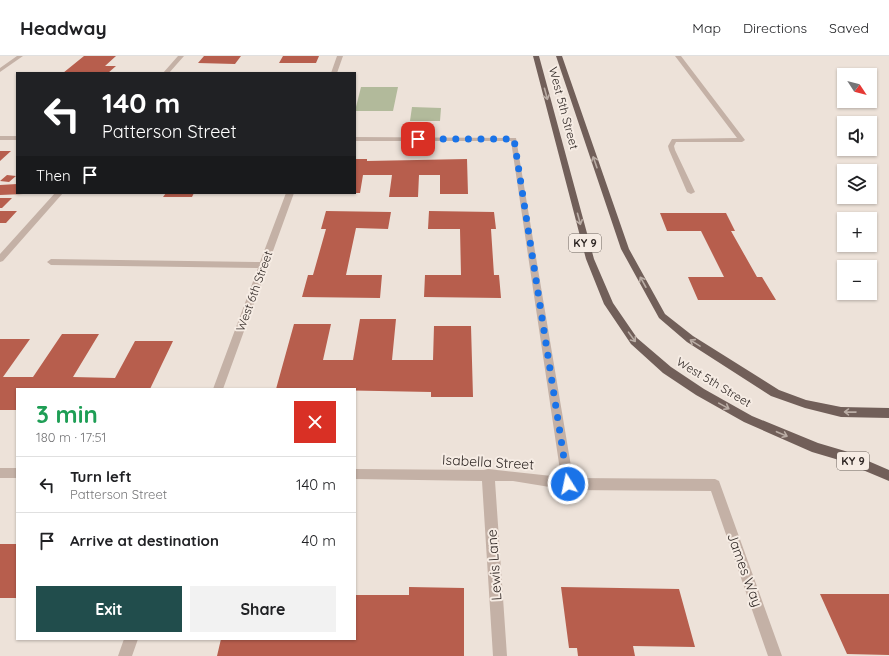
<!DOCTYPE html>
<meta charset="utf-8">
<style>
body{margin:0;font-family:Quicksand,sans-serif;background:#f2f2f2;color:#202124;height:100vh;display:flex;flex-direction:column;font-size:15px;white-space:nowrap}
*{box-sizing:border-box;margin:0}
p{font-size:13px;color:#757577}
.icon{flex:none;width:22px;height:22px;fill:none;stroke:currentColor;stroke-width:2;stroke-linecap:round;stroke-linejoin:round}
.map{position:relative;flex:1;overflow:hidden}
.details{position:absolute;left:16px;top:332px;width:340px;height:252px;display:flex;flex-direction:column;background:#fff;border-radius:0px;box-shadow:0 1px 3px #0004}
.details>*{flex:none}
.banner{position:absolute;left:16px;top:16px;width:340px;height:122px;border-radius:0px;box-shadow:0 1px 3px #0004;background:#202124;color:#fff;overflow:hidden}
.needle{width:26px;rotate:126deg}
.fabs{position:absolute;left:837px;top:12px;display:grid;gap:8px}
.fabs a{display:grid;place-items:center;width:40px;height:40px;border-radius:0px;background:#fff;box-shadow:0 1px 3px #0004;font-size:20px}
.pin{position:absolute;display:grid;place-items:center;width:34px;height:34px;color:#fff;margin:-17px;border-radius:8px;box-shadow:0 2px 6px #0006}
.me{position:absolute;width:44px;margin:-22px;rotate:350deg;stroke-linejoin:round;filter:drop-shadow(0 0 3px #0008)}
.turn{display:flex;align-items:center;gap:14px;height:84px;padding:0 20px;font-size:18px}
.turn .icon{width:52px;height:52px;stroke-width:2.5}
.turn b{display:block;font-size:28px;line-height:34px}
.then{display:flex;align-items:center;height:38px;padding:0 20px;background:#0003;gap:8px;font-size:15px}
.round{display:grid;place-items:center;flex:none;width:42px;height:42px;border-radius:0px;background:#f2f2f2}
.head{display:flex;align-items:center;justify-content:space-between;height:68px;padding:0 20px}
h1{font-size:24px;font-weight:800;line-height:30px;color:#1e9e55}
.primary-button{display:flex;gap:8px;margin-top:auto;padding:8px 20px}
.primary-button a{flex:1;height:46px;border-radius:0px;background:#214d4c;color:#fff;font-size:16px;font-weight:800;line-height:46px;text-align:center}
.primary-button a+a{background:#f2f2f2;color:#202124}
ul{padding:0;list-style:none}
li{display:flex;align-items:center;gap:12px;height:56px;padding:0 20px;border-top:1px solid #e0e0e0}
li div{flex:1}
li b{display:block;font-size:15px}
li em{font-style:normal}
header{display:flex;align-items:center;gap:24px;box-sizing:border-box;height:56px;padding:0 20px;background:#fff;border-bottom:1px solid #e0e0e0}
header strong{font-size:19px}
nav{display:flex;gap:22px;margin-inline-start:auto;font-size:14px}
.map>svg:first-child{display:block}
.green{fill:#b2ba9b}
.building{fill:#b75e4d}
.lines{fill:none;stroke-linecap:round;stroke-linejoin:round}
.minor{fill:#c4b1a6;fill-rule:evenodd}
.major{fill:#715f59;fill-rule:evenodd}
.oneway{stroke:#baada5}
.route{stroke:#1a73e8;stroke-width:7;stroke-dasharray:0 12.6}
.labels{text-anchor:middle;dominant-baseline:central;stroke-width:4;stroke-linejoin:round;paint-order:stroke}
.shield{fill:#f6ece4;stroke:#6c645f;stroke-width:1}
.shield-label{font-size:11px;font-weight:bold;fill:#312926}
.street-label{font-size:12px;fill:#312926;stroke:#f6ece4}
.near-street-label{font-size:14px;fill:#312926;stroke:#f6ece4}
</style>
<header>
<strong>Headway</strong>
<nav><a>Map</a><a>Directions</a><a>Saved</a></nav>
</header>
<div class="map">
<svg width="889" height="600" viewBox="0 0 889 600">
<rect width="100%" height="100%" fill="#ede2d9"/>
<!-- green -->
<path class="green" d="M361,31H398L393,55H355Z
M412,51L441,52L440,65H410Z"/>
<!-- building -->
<path class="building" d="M84,0H116L105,10H116L108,17H63Z
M204,0H241L235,8L198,7Z
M283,0H319L316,7H279Z
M0,95H11L0,105Z
M355,103H367V105L467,103L468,138H440V119H419L418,141H389L392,119H363L360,137H355Z
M7,119L16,120L9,126L0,125Z
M17,128V137L23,138L0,139V129Z
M166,137H194L192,141H163Z
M0,142H12L2,152H0Z
M0,155H17L6,167H0Z
M326,155L391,156L388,173L356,172L346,219H382L380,242L302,241L308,219H313L326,173H321Z
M429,155L494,156L496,173H491L494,219H499L501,242L424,241L425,219H461L460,173H428Z
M660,157H726L735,175H731L757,221H762L776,244H698L688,221H724L701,175H667Z
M360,263H396L392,304H433L434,270H471L473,341H431V336L276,333L294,268H331L323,304H353Z
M62,278H99L73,321L115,322L135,285H173L150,333H17V354H0V283H30L3,321H33Z
M0,488H17V542H0Z
M409,531L464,532V600H217L221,583H355V539H409Z
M561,531L679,533L695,591L633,590L635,600H578L577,592H569Z
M820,538H889V599L847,598Z"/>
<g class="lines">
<!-- minor -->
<path class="minor" d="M17,0H23L0,16V12Z
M178,0H184L169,17H163Z
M337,0H343L337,17H331Z
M675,0H681L745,84L742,86H676L674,90L675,94L695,136L691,138L687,136L669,94L668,90L672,83L737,82Z
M0,80H17V84H0Z
M355,81L516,82L573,422L715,423L719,425L782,600H768L711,435L568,434L513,425H495L507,600H493L482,425L355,423V413L484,414L488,413L561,421L511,85H355Z
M55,137H63L3,205L0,206V198Z
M286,137H294L223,333H213L258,212L51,209L47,206L51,203L260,206Z
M0,412H17V422H0Z
M124,583H138L132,600H118Z"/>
<!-- major -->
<path class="major" d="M533,0H539L594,203L613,247L637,282L671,311L704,333L752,360L818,387L845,395L889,414V425L839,404L812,396L744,366L696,339L663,317L631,288L604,248L586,203Z
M556,0H562L629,193L665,258L693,280L779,334L806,344L841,351L889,352V362L841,361L805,352L771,340L687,286L659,262L621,193Z"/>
</g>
<!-- one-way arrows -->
<defs><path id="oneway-shaft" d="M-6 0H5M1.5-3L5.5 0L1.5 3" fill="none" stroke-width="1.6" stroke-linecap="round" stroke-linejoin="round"/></defs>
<g class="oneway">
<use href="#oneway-shaft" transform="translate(546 38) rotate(75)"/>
<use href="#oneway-shaft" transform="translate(595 106) rotate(-109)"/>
<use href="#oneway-shaft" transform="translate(579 163) rotate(75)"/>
<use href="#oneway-shaft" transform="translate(643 226) rotate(-119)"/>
<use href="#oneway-shaft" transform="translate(632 281) rotate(54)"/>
<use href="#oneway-shaft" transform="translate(695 287) rotate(-148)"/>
<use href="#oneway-shaft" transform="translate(724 350) rotate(29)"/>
<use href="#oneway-shaft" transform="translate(850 356) rotate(-179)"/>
<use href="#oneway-shaft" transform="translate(782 378) rotate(23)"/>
</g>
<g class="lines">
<!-- route -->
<path class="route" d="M418,83H514L568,428"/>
</g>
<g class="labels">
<!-- shield labels -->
<g class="shield">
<rect x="569" y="178" width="32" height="18" rx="3"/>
<rect x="837" y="396" width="32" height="18" rx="3"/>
</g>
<g class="shield-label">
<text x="585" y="187">KY 9</text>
<text x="853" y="405">KY 9</text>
</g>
<!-- street labels -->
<g class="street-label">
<text transform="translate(564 52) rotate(75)">West 5th Street</text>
<text transform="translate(254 235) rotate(-70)">West 6th Street</text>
<text transform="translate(714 326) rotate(31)">West 5th Street</text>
</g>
<!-- near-street labels -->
<g class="near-street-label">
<text transform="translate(488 406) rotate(3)">Isabella Street</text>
<text transform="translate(494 509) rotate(-94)">Lewis Lane</text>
<text transform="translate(745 514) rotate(70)">James Way</text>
</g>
</g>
</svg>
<div class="fabs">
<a><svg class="needle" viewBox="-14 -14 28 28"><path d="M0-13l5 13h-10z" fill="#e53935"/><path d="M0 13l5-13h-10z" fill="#757577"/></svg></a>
<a><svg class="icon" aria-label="sound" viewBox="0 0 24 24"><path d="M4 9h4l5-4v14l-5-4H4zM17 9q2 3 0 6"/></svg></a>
<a><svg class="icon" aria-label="layers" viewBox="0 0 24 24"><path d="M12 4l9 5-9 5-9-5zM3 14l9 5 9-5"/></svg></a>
<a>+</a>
<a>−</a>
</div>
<div class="pin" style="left:418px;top:83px;background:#d93025"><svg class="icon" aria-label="arrive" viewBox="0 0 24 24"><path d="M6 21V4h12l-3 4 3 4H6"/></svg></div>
<svg class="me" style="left:568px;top:428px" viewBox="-20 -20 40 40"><circle r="17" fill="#1a73e8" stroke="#fff" stroke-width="3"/><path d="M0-11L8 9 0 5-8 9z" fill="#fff"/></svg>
<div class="banner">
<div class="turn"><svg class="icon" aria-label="left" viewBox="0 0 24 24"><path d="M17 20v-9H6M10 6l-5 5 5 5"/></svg><div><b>140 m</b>Patterson Street</div></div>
<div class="then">Then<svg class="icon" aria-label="arrive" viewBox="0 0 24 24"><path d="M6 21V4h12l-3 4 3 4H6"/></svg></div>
</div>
<section class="details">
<div class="head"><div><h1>3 min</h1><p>180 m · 17:51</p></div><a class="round" style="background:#d93025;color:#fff"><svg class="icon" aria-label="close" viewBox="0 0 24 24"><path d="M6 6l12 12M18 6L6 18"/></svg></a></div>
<ul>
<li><svg class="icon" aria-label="left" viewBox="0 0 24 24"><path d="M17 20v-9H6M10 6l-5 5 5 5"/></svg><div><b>Turn left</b><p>Patterson Street</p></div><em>140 m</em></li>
<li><svg class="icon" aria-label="arrive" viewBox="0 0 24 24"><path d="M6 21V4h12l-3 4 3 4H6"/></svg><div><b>Arrive at destination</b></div><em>40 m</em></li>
</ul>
<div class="primary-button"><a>Exit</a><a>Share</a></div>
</section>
</div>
